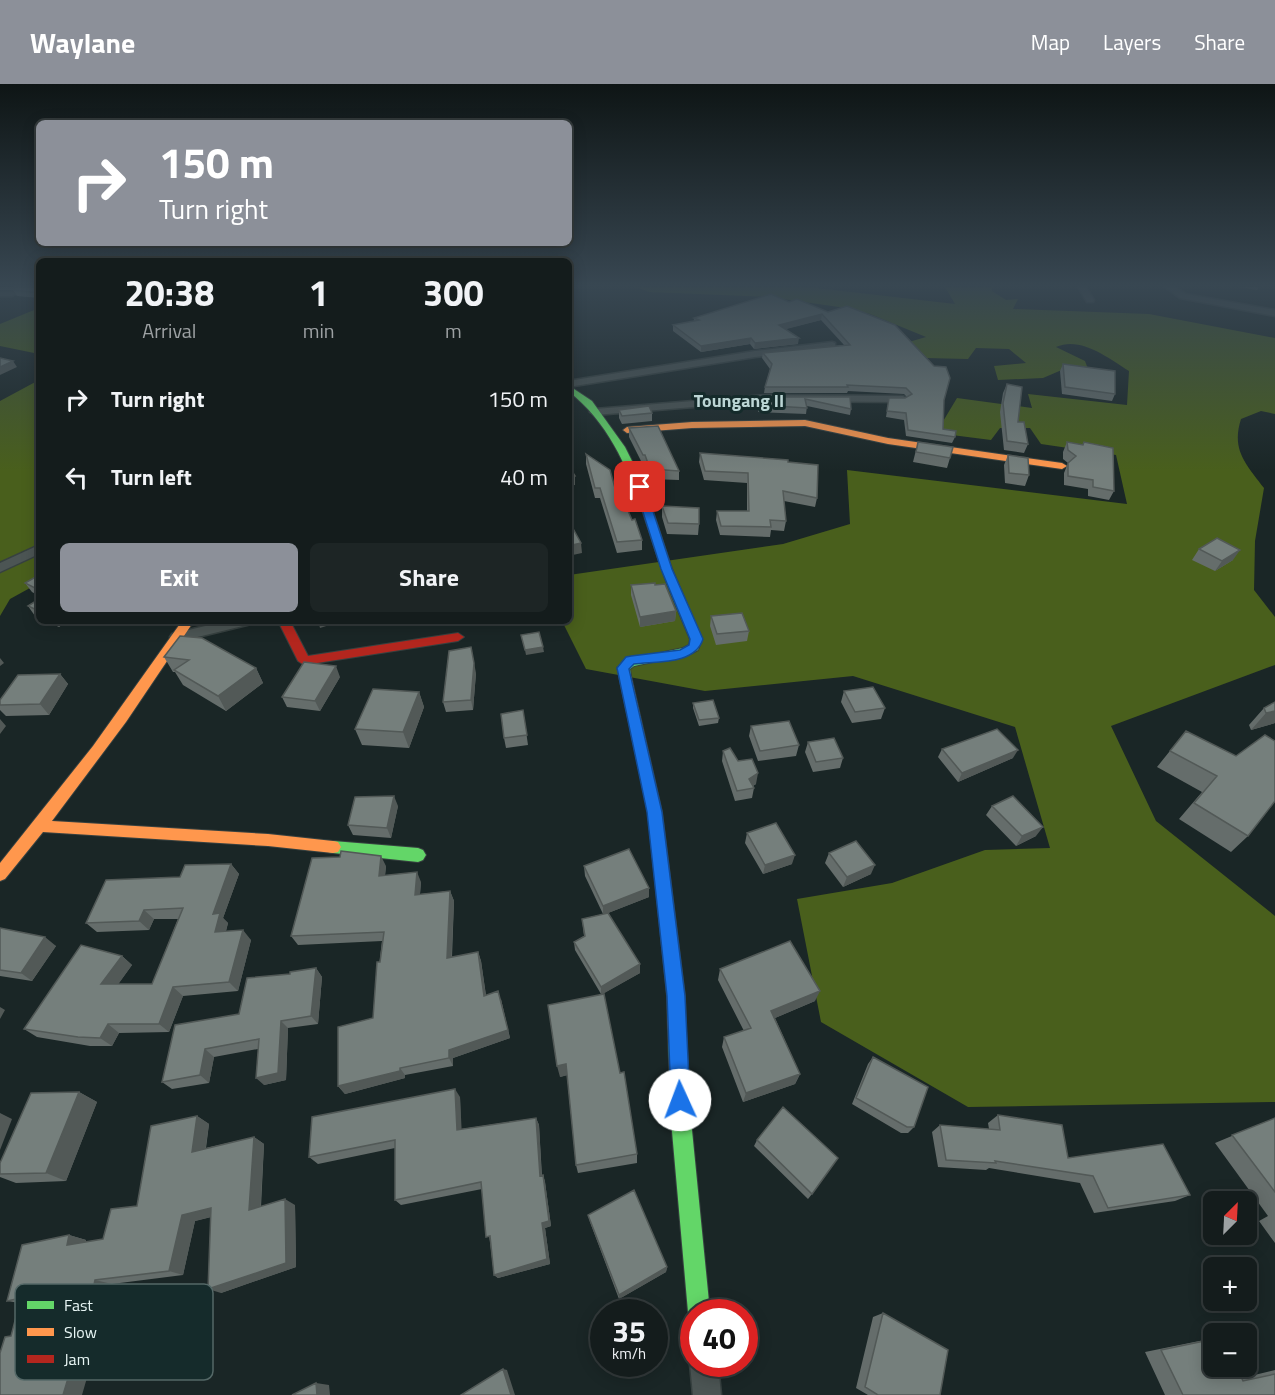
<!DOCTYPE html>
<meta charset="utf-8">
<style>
body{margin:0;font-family:"Titillium Web",sans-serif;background:#1d2525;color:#f1f3f6;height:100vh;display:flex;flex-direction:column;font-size:22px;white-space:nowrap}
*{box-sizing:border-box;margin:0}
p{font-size:20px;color:#9da1a3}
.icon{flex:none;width:33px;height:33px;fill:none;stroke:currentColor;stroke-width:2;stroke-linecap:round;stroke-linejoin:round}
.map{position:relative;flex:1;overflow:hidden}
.panel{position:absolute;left:36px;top:174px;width:536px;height:366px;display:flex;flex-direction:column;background:#141c1c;border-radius:9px;box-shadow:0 3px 15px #0003,0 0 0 2px #333a3b}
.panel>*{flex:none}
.banner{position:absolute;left:36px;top:36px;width:536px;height:126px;border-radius:9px;box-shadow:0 3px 15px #0003,0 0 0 2px #333a3b;background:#8c9099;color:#fff;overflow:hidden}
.needle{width:39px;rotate:24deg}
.controls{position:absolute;left:1203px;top:1107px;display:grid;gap:12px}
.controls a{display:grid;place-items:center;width:54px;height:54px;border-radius:9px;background:#141c1c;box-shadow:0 3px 15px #0003,0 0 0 2px #333a3b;font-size:30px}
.speed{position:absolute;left:590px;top:1215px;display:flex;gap:12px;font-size:30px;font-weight:700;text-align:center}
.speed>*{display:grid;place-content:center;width:78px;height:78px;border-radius:50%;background:#141c1c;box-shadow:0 3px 15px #0003,0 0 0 2px #333a3b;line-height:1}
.speed small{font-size:15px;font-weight:400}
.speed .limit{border:9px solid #d22;background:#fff;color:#111}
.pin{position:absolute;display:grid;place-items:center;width:51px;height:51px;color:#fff;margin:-26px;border-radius:12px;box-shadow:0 3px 9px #0006}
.me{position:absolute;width:66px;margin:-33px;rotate:358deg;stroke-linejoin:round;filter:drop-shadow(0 0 4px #0008)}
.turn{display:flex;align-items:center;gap:21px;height:126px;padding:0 24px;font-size:27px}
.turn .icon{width:78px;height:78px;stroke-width:2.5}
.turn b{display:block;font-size:42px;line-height:51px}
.eta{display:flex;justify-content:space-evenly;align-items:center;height:102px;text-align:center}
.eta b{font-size:36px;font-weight:700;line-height:42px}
.cta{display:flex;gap:12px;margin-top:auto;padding:12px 24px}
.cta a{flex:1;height:69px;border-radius:9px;background:#8c9099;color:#fff;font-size:24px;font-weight:700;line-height:69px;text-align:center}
.cta a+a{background:#1d2525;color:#f1f3f6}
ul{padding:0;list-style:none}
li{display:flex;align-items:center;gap:18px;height:78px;padding:0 24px}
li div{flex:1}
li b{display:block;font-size:22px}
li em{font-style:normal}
header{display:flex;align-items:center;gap:36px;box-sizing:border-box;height:84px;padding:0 30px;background:#8c9099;color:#fff}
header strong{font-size:28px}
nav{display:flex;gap:33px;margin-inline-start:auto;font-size:21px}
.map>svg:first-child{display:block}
.forest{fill:#495f1c}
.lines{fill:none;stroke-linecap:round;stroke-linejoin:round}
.street-casing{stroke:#374140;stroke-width:3}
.fast-casing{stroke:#374140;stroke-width:2}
.slow-casing{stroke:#374140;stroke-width:2}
.jam-casing{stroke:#374140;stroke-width:2}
.street{fill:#4c5554;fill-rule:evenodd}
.fast{fill:#63d668;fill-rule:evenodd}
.slow{fill:#ff974d;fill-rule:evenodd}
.jam{fill:#b3261e;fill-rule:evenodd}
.wall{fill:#656d6b}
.shaded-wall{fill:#525957}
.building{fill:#757f7c;stroke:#525957;stroke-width:1.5}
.route{fill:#1a73e8;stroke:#114b97;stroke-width:1.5}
.labels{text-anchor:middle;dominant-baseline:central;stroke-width:6;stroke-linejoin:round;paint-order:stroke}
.far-quarter-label{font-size:18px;font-weight:bold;fill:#bcd6d5;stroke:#152b2b}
.key{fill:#152b2b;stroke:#546867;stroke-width:1.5}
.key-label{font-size:16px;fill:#e7f5f4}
</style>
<header>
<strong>Waylane</strong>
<nav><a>Map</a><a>Layers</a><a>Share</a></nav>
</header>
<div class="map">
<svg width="1275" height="1311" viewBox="0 0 1275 1311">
<rect width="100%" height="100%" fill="#1a2626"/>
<!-- forest -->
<path class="forest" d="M636,203H808L955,220L945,203H992V207L1006,216L1018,215L1013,225L1149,230L1275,254V330L1261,327L1241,335C1231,366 1246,380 1264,404L1255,457L1254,506L1275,533V581L1111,642L1156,737L1275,832V1018L968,1023L821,938L797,815L892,799L985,766L1050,764L1015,643L853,592L705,607L586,585L562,537H568L569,491L783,460L850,440L847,386L1127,420L1116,371L1041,360L1030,344H1000L991,356L936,349L957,314L1032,324L1028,310L1127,321L1129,287C1108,274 1081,252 1056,263L1085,277L1088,285H1064L1043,294L998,296L994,282L1026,279L1009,265L976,264L968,275L925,274L902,260L926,253L870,230L839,223L769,213L649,208Z
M39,224V270L0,262V240Z
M39,296V499L10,515L0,532V317Z"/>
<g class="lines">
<!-- street casing -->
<g class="street-casing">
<path id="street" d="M1078,203H1086L1094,216L1093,218H1087Z
M1165,203H1175L1186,210L1275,226V232L1180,214Z
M0,208H12L16,210L12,212H0Z
M832,258L835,259V263L755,273L568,303V297L755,267Z
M767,311L903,312L908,315L903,318L767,317L595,331L590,328L595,325Z
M39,461V470L0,488V479Z
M226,537H253L251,540L177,558L170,553L172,550Z
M693,1273V1280H718L721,1311H693L690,1280Z"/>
</g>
<!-- fast casing -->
<g class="fast-casing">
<path id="fast" d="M568,301L592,317L625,363L645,403L672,485L702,555L698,566L690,570L634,582L630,585L631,592L629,595H621L617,584L626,576L683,564L689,561L690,555C680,531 669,507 661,483C639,420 624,350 568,307Z
M333,757L418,764L423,766L426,771L423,776L418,778L333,769L328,768L325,763L328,758Z
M677,938L683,941L686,947L691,1036L710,1228H693V1237L688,1228L671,1036L668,947L671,941Z"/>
</g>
<!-- slow casing -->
<g class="slow-casing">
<path id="slow" d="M805,336L888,354L1062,379L1067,382L1062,385L888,360L805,342L692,344L627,349L623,346L627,343L692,338Z
M182,537H194L126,638L52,737L268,750L333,757L338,758L341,763L338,768L333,769L268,762L43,748L5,795L0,797V779L93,662Z
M625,588L631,592L662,728L685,912L686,947L683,953L677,956L671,953L668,947L667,912L648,728L619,592Z"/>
</g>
<!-- jam casing -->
<g class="jam-casing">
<path id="jam" d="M278,537H290L308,572L458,549L464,553L458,557L304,581L298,577Z"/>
</g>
<!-- street -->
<use href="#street" class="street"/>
<!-- fast -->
<use href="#fast" class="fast"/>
<!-- slow -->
<use href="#slow" class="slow"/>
<!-- jam -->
<use href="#jam" class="jam"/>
</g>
<!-- wall -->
<path class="wall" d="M0,203H39V214L17,212L13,206H0Z
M1240,203H1259L1257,206Z
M789,218L828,228L944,316L943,345L955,353L952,359L906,352L904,336L886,333L889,314H905L907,313L904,310L848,307L847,309H764L765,303L770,285L762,274L763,269L844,261L821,236L785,245L798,260L754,265L750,260L701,268L673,247V241L694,237V234Z
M1063,280L1115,310L1112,317L1062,310L1060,287Z
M1007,300L1018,338L1028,360L1024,369L1004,366L1000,328L1003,309Z
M761,313H850L851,325L850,331L807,322L806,330L758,328Z
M619,326L652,329V337L622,340L619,334Z
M629,344L679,387V396L650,395L645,380L643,381L629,353Z
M918,358L950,374L947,384L913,378Z
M1067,358L1082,361L1084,358L1114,407L1109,416L1088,412V405L1064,401V389L1068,379L1063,375V368Z
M700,369L788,378L817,414L815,423L784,417L786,437L784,447L771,446L770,453L720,451L716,436L717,427H747V399L704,396L699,378Z
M586,370L617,411L642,456V466L617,469L600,414H595L586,380Z
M1008,371L1029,391L1025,402L1005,399L1004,381Z
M662,422L699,440L698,451L667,450L662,433Z
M1199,465L1233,476L1215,487L1192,476Z
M39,491V512L32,508L25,499Z
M631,501H655L676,527L675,537L640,543L631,511Z
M39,515V534L35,532L28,522Z
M711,532L749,547L747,557L716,561L710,542Z
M46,537H67L59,543Z
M180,552L256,584L263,599L226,627L183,601L175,588H173L164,573Z
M476,589L473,626L446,628L443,618Z
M60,590L68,600L49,631L6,632L0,626V616Z
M340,593L320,627L287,623L282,613Z
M844,607L885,624L881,635L852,639L841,618Z
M419,608L424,623L409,664L362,661L355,645Z
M693,619L719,634L718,639L699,642L693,624Z
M1264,624L1275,639L1251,646L1249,641Z
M523,626L528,661L506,664L504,654Z
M751,642L799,661L796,672L758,677L749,652Z
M1186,647L1272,721L1248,752L1231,768L1179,735L1202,708L1157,683Z
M808,658L843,674L840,684L813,688L805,668Z
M942,665L1013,674L958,698L938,673Z
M723,667L738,677L756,700L753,702L754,704L752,714L735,717L722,677Z
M398,722L391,754L353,751L348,741Z
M992,722L1036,752L1016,762L986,731Z
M747,749L792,780L763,790L745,759Z
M829,769L871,790L843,803L825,779Z
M231,780L239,790L223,834L228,839L226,847L251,856L238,907L183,912L169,948L119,949L112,962H90L37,953L24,945L122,872L132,881L118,900H152L178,835H154L149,846L97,848L86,839L180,793Z
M386,782L385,791L421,798L420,810L450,807L454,817L452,873L478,868L481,877L486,911L501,915L510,954L453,974V982L405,991V994L345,1010L338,1002L373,934L382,857L298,861L291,852Z
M584,782L649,804V813L608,829L640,889L602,910L637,1070V1079L578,1089L576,1081L567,991L560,993L601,910L575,866L574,858L584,852L582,835L603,830L585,792Z
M0,844L56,862L32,897L0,892Z
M316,884L322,893L318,940L288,944L286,996L264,1001L258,965L214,973L209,999L172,1005L162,998L239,930L290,890Z
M720,885L815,917L775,934L800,990L795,1000L743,1018L722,963L724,953L744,947L718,896Z
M873,973L914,1043L908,1049H901L852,1020L868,980Z
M79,1008L97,1018L66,1097L16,1099L0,1093V1079Z
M460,1013L461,1045L536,1034L539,1041L542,1092L543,1091L545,1098L551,1142L545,1144L550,1180L498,1194L494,1191L490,1158L482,1105L401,1121L395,1116V1064L318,1080L309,1073Z
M998,1031L1068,1074L1190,1111L1175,1117L1094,1129L1080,1099L989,1084L986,1086L938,1083L932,1048L940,1041L989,1045L988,1039Z
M197,1032L209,1040L206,1064L254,1053L264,1060L261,1123L295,1121L296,1183L221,1209L211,1133L195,1137L183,1191L112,1200L106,1228L11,1252L20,1219L7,1217L69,1151L86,1156V1158L103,1155L137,1122Z
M1275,1034V1159L1259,1137L1268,1132L1215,1059Z
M757,1056L812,1110L808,1115L754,1062Z
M588,1131L667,1183L666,1188L619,1215L590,1138Z
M883,1229L940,1311H868L856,1304L873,1233Z
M1214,1254V1282L1242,1294L1275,1286V1311H1165L1145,1268Z"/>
<!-- shaded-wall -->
<path class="shaded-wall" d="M822,230L821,236L779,247V241Z
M751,254L750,260L701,268V262Z
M799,254L798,260L754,265L755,259Z
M13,277L17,283L0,291V283Z
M574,310V318L568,320V311Z
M575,392V401L568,402V393Z
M581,459L582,469L568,472V462Z
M1240,466L1233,476L1215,487L1222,477Z
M676,527L675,537L640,543V533Z
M55,537H67L59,543Z
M318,537H342L320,544Z
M471,563L476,589L473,626L471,616Z
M543,563L544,568L526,571L525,566Z
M0,574L4,579L0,582Z
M336,582L340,593L320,627L315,617Z
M256,584L263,599L226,627L218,612Z
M60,590L68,600L49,631L40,620Z
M419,608L424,623L409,664L403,648Z
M1275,627V639L1251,646L1266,629Z
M0,635L6,642L0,650Z
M1018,666L1013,674L958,698L962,689Z
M758,689L756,700L747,705L749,695Z
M394,712L398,722L391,754L387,744Z
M1043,743L1036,752L1016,762L1022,752Z
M795,771L792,780L763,790L765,781Z
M381,772L386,782L384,802L379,792Z
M231,780L239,790L223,834L228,839L223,858L215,848L213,830Z
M875,781L871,790L843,803L847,793Z
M417,788L421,798L419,821L415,811Z
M649,804V813L603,831V822Z
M450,807L454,817L451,883L447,874Z
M144,826L154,835L149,846L139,837Z
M243,846L251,856L238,907L229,898Z
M45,853L56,862L32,897L21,889Z
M478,868L481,877L487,920L484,912Z
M122,872L132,881L112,909L101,900Z
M640,880V889L601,911V903Z
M316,884L322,893L318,940L311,932Z
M173,903L183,912L169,948L159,940Z
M498,907L510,954L453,974V982L449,974V966Z
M820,907L815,917L768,937L771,927Z
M0,923L5,926L0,935Z
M281,937L288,944L286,996L264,1001L256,994Z
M108,940L119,949L112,962L100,954Z
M205,965L214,973L209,999L200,991Z
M566,980L568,991L560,993L557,982Z
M400,984L405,991V994L345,1010L338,1002Z
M800,990L795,1000L743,1018L746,1009Z
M455,1005L460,1013L462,1053L457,1046Z
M79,1008L97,1018L66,1097L46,1089Z
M0,1029L12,1035L0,1066Z
M197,1032L209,1040L204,1075L192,1068Z
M536,1034L539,1041L542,1098L540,1092Z
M254,1053L264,1060L260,1132L249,1126Z
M543,1091L545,1098L551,1142L545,1144L550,1180L498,1194L494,1191L542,1139Z
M285,1115L295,1121L296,1183L221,1209L208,1205Z
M211,1124L223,1130L195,1137L183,1191L169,1187L182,1131Z
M69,1151L86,1156L84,1165L67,1161Z
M667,1183L666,1188L619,1215V1211Z
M95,1196L112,1200L106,1228L82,1311H63Z
M503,1285L507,1286L515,1311H511Z
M316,1299L329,1301L330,1311H317Z"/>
<!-- building -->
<path class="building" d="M15,203H39V209L14,206Z
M771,210L789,218L797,215L828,228L847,222L895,241L934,282L946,283L950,294L944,316L943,345L956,347L955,353L908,346L906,329L887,327L889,314H905L912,310L906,304L847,301L848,303H765L772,280L763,269L850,261L822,230L779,241L799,254L755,259L751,254L701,262L673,241L699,236L694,234Z
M0,274L13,277L0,283Z
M1063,280L1115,287V310L1065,303Z
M1007,300L1022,303L1018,338H1024L1028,360L1007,357L1003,319Z
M761,313H850L851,325L805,315L807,324L759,321Z
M649,322L652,329L622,332L619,326Z
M658,342L679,387L650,385L645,371H643L629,344Z
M918,358L953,363L950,374L916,368Z
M1067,358L1083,361L1084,358L1113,364L1114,407L1093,403V396L1068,392V379L1076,372L1068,366Z
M700,369L788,376V378L818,381L817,414L783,407L786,437L770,436L771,443L721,442L717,427H749L748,389L705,387Z
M586,370L610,386L617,411L621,410L632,436L635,435L642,456L617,458L600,404H595Z
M1008,371L1028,374L1029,391L1009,389Z
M568,381L575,392L568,393Z
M662,422L699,424V440L668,439Z
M568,441H571L581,459L568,462Z
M1217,454L1240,466L1222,477L1199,465Z
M39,491V506L25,499Z
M655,499V501L665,500L676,527L640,533L631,501Z
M39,515V527L28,522Z
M742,529L749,547L717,550L711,532Z
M539,548L543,563L525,566L521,551Z
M180,552L202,554L256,584L218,612L174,586L189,576L164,573Z
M471,563L474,579L471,616L443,618L449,567Z
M304,578L336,582L315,617L282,613Z
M60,590L40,620L0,621V616L18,591Z
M873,603L885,624L855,628L844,607Z
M373,605L419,608L403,648L355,645Z
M713,616L719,634L699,636L693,619Z
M1275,618V627L1266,629L1264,624Z
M523,626L527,651L504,654L501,630Z
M789,637L799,661L760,667L751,642Z
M997,645L1018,666L962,689L942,665Z
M1186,647L1236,672L1265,651L1275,657V717L1248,752L1194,719L1217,692L1170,667Z
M834,654L843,674L816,678L808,658Z
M730,664L738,677L752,675L758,689L749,695L754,704L737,707L723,667Z
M394,712L387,744L348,741L355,713Z
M1013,712L1043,743L1022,752L992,722Z
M776,739L795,771L765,781L747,749Z
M856,757L875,781L847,793L829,769Z
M629,765L649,804L603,822L584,782Z
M341,767L381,772L379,792L417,788L415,811L450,807L447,874L478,868L484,912L498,907L508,946L449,966V974L400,984V987L338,1002V943L373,934L377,878H380L384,848L291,852L312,774L340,773Z
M231,780L213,830L220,829L215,848L243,846L229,898L173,903L159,940H108L100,954L78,953L24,945L81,861L122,872L101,900H152L183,824L144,826L139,837L86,839L106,796L180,793L185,781Z
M608,829L640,880L601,903L574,858L585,852L582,835Z
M0,844L45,853L21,889L0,886Z
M790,857L820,907L771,927L800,990L746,1009L724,953L751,944L720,885Z
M316,884L311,932L281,937L278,989L256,994L259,955L205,965L200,991L162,998L175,941L239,930L247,894L290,890V888Z
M604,910L620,989L624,988L637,1070L576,1081L566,980L557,982L548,921Z
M873,973L928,1003L914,1043H907L856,1014Z
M455,1005L457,1046L536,1034L540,1092L543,1091L549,1137L542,1139L547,1175L494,1191L490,1152L486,1153L481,1098L395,1116V1056L309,1073L312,1033Z
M79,1008L46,1089L0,1090V1079L31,1009Z
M783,1023L838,1074L812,1110L757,1056Z
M998,1031L1062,1041L1068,1074L1163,1060L1190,1111L1108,1124L1093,1092L995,1077L996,1079L946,1076L940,1041L1000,1046Z
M197,1032L192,1068L254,1053L249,1126L285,1115L286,1179L208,1205L211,1124L182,1131L169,1187L95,1196L89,1224L63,1311H0V1269L5,1253L11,1252L21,1214L7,1217L22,1161L69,1151L67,1161L103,1155L111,1125L137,1122L151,1042Z
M1275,1034V1108L1232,1051Z
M634,1106L667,1183L619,1211L588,1131Z
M883,1229L948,1266L940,1311H878L865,1303Z
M1214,1255V1282H1236L1243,1297L1275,1290V1311H1183L1161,1266Z
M503,1285L511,1311H461Z
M316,1299L317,1311H292Z"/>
<!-- sky -->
<linearGradient id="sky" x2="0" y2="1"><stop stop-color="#0e1515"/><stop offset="0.52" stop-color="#384752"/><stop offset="1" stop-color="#384752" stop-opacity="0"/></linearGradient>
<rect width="1275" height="387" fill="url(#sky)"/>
<!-- route -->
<path class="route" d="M636,401L645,403L672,485L703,555C695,581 657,577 634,580L629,585L662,728L685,912L690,1016L687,1023L680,1025L674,1023L671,1016L667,912L647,728L617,584L626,573L631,572L680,566L689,561L690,555L661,485L635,403Z"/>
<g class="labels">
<!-- far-quarter labels -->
<g class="far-quarter-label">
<text x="739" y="316">Toungang II</text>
</g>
</g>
<!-- legend -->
<rect x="15" y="1200" width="198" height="96" rx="9" class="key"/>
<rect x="27" y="1217" width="27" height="8" fill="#63d668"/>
<rect x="27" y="1244" width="27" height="8" fill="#ff974d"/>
<rect x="27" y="1271" width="27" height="8" fill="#b3261e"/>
<g class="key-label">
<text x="64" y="1227">Fast</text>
<text x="64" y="1254">Slow</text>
<text x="64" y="1281">Jam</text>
</g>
</svg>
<div class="controls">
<a><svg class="needle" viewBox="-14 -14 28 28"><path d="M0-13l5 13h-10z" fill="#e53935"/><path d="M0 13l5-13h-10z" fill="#9da1a3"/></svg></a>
<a>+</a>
<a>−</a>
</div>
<div class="speed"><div>35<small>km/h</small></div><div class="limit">40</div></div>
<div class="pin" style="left:640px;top:403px;background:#d93025"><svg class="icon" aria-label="arrive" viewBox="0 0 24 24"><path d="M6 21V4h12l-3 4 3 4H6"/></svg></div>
<svg class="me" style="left:680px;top:1016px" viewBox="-20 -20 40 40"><circle r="19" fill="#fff"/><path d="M0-13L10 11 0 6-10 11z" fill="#1a73e8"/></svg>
<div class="banner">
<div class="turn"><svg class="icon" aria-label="right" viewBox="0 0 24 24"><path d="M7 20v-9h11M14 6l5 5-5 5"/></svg><div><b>150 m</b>Turn right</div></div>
</div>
<section class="panel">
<div class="eta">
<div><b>20:38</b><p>Arrival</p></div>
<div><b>1</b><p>min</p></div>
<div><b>300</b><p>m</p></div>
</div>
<ul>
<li><svg class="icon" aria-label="right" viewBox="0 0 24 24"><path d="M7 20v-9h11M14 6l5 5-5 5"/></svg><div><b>Turn right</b></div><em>150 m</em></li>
<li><svg class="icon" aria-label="left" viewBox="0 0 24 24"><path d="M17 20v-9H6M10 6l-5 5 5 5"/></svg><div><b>Turn left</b></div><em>40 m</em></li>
</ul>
<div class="cta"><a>Exit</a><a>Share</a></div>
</section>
</div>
